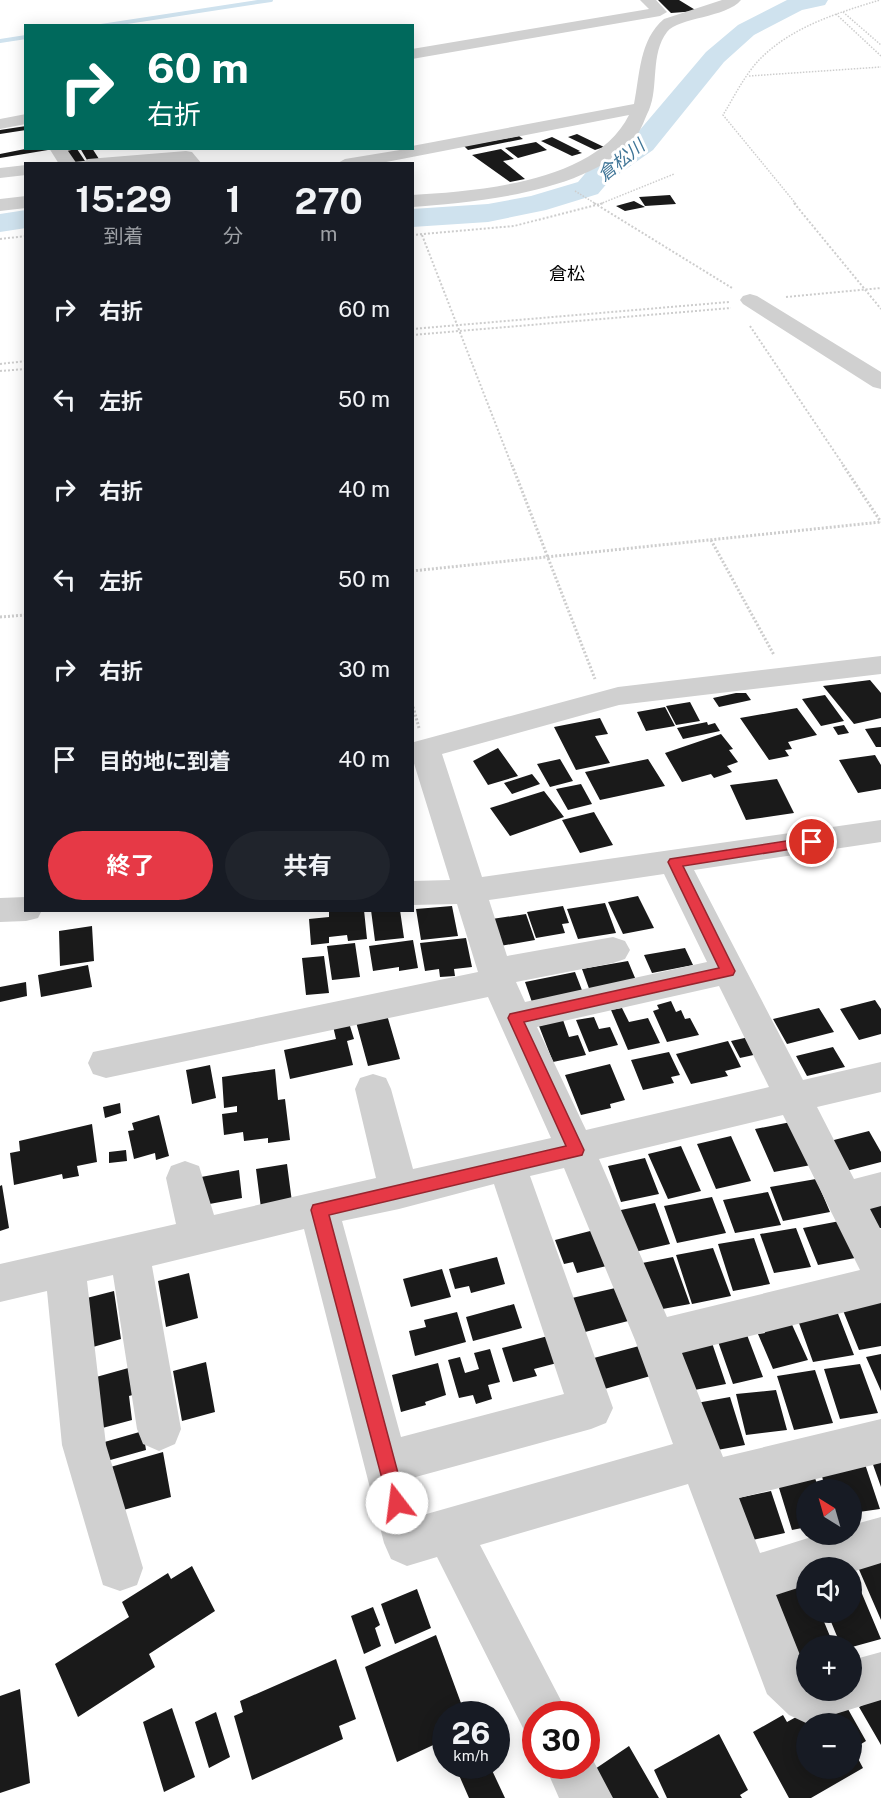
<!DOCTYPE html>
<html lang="ja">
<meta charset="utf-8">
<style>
body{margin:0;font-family:"Public Sans","Noto Sans JP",sans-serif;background:#20242c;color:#f1f3f6;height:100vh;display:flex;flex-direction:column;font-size:22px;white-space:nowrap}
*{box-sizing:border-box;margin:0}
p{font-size:20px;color:#9ea1a6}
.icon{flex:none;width:33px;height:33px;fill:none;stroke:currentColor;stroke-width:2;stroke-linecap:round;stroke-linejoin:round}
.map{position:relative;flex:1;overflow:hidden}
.panel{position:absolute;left:24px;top:162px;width:390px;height:750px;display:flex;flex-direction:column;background:#171b24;border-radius:0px;box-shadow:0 3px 15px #0003}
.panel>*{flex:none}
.top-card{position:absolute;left:24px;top:24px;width:390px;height:126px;border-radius:0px;box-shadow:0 3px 15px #0003;background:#00695c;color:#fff;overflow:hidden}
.needle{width:39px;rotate:323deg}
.controls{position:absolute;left:796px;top:1479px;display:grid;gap:12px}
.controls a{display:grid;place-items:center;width:66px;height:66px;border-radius:50%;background:#171b24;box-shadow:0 3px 15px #0003;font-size:30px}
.speed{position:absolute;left:432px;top:1701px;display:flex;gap:12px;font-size:30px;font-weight:700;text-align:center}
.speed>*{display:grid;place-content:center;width:78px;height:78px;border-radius:50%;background:#171b24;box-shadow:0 3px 15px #0003;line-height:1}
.speed small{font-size:15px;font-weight:400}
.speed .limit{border:9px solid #d22;background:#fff;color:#111}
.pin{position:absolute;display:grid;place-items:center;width:51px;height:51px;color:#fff;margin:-26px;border:3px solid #fff;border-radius:50%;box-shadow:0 2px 6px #0007}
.me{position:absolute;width:66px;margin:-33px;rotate:345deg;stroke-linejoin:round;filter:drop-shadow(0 0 4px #0008)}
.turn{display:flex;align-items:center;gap:21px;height:126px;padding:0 24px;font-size:27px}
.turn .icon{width:78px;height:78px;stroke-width:2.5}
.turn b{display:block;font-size:42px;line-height:51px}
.eta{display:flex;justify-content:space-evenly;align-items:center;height:102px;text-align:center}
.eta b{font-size:36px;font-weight:700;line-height:42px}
.action{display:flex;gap:12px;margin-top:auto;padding:12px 24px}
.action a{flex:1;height:69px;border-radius:36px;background:#e63946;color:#fff;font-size:24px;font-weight:700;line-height:69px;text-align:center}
.action a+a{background:#20242c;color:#f1f3f6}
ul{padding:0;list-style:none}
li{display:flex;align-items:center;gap:18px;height:90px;padding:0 24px}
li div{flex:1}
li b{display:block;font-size:22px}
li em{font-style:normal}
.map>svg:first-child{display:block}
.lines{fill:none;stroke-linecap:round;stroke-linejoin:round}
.stream{stroke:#cfe2ee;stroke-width:4}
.river{fill:#cfe2ee;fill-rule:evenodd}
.building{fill:#1a1a1a;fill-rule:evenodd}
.path-far2{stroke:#cdcdcd;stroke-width:1.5;stroke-dasharray:1.5 1.5;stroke-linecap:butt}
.path-far1{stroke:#cdcdcd;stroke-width:2;stroke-dasharray:2 2;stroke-linecap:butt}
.path{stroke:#cdcdcd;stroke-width:3;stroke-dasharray:2 2;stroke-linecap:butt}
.minor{fill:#d0d0d0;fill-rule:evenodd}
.route{fill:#e63946;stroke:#96252e;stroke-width:1.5}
.labels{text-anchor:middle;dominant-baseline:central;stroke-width:6;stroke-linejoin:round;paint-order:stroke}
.far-water-label{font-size:18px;font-style:italic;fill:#3f7597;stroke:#fff}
.far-quarter-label{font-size:18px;fill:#000;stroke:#fff}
</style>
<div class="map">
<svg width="881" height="1798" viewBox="0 0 881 1798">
<rect width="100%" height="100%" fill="#fff"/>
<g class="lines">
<!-- stream -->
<path class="stream" d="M789,0L795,5
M101,26L271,0
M0,41L26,37"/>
<!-- river -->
<path class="river" d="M787,0H828L825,5L802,10L754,35L724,62L653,150L609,181L598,194L546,210L488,222L412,227V209L488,204L531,196L578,182L589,169L633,138L706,52L738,25Z
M26,210V228L0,232V214Z"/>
</g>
<!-- building -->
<path class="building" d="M658,0H679L697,11L671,13Z
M26,126V130L0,134V130Z
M577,134L604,147L595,150L568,137Z
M519,136L523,139L468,150L464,146Z
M552,137L580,151H578L582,153L572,156L541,141Z
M536,142L547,150L518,158L505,148Z
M30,148L48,150L0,158V154Z
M80,148H92L99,159L87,160Z
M77,149L85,161L73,162L66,151Z
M501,149L514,159L503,161L525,179L510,182L472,155Z
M670,195L676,204L645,206L639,197Z
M634,201L645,207L625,211L616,206Z
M870,680L881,693V718L854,724L823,686Z
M736,693H746L751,700L719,707L713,698Z
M825,695L844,721L821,726L802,699Z
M690,702L700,721L676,725L666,706Z
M665,707L675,726L646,731L637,712Z
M797,708L817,735L788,742L792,749L785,750L789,756L769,760L740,718Z
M600,718L608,734L595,736L610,763L576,770L554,727Z
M707,722L708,725L715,723L720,731L683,739L677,728Z
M844,725L849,733L838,735L833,727Z
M881,727V747H876L865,729Z
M721,734L733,749L729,750L738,762L727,766L732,772L714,778L711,774L682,782L665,753Z
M498,748L518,776L488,785L473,761Z
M875,755L881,765V789L858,793L839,760Z
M560,759L573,781L550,787L537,764Z
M648,759L665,786L600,800L585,772Z
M532,774L540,784L512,794L504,783Z
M777,779L794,813L746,820L730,785Z
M581,784L592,804L568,810L556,789Z
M544,791L564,817L510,836L490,808Z
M594,812L613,845L580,853L562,820Z
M638,896L654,928L623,934L608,902Z
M605,903L616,933L578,939L567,909Z
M452,906L458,936L421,940L416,909Z
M563,906L569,923L562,924L565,933L536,938L527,912Z
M329,910H364L367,939L348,941L347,935L329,937V943L311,945L309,919L329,917Z
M371,910H400L404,938L375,941Z
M526,914L535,940L500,946L492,919Z
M92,926L94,961L60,966L59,931Z
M466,938L472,967L454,969L455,976L440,977L439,969L425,971L420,943Z
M413,940L418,968L399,971V967L373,971L369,946Z
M355,943L360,977L332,980L327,946Z
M685,948L693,965L652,973L644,955Z
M324,956L329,993L306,995L302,958Z
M628,961L638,985L591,994L582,969Z
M88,965L92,987L41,997L38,975Z
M575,972L585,998L534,1008L525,982Z
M26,982L27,996L0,1002V987Z
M875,1000L881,1009V1034L859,1040L840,1009Z
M671,1001L676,1012L681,1010L685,1019L690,1018L699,1035L667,1042L653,1011L659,1009L657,1005Z
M622,1008L629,1022L648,1018L660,1043L628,1050L611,1010Z
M819,1008L834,1032L787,1044L773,1019Z
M387,1015L400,1059L368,1066L356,1022Z
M594,1017L599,1029L610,1027L618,1045L589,1052L576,1020Z
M563,1020L569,1037L578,1035L586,1055L553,1062L539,1026Z
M349,1023L354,1039L347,1041L353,1065L290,1079L284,1050L336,1039L333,1026Z
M749,1037L758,1054L740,1058L731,1041Z
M728,1041L741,1067L725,1071L728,1076L691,1084L676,1054Z
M833,1047L845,1067L807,1076L796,1056Z
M669,1052L680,1075L671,1077L674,1083L643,1090L631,1060Z
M610,1064L625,1100L610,1104L611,1108L581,1115L565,1075Z
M210,1065L216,1098L192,1104L186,1070Z
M275,1069L278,1100L285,1099L290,1140L268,1143V1138L244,1141L243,1132L224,1135L222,1114L237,1112V1106L224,1108L222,1077Z
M120,1103L121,1113L105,1118L103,1107Z
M159,1115L169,1156L156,1160L155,1153L134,1159L128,1131L134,1130L132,1123Z
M791,1122L811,1165L774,1172L755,1129Z
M92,1124L97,1162L77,1166L79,1176L63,1179L62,1174L14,1185L10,1153L20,1151L19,1141Z
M869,1131L881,1152V1162L846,1171L830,1141Z
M731,1136L751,1181L716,1189L697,1144Z
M681,1146L701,1191L668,1199L648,1154Z
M126,1150L127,1161L109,1163V1152Z
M645,1158L659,1194L621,1202L608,1166Z
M287,1164L292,1202L261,1208L256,1169Z
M239,1170L242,1198L204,1205L201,1177Z
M816,1179L830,1212L783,1221L770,1187Z
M2,1185L9,1228L0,1231V1186Z
M768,1192L781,1225L735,1233L723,1200Z
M712,1197L726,1233L677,1243L664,1206Z
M881,1197V1228L871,1230L858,1202Z
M655,1203L670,1244L630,1253L616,1211Z
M840,1221L855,1258L818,1265L803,1228Z
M602,1228L615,1264L577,1273L573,1262L564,1264L555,1240Z
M796,1228L811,1267L774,1273L760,1234Z
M754,1238L770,1284L733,1291L718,1244Z
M713,1248L731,1296L692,1304L676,1255Z
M497,1257L505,1284L471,1293L469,1286L455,1289L449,1269Z
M673,1257L690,1304L646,1312L632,1265Z
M442,1269L451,1297L411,1307L403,1279Z
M189,1273L198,1318L166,1327L158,1281Z
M624,1286L636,1319L585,1332L572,1298Z
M114,1291L121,1339L86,1349L79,1300Z
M838,1298L881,1302V1346L859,1350Z
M514,1304L522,1328L473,1341L466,1317Z
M835,1306L854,1355L813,1362L795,1312Z
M457,1312L466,1342L415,1356L409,1331L426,1327L424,1320Z
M789,1318L808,1360L773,1369L758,1334L765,1333L762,1325Z
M744,1327L763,1377L733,1384L715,1333Z
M548,1336L557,1363L534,1369L537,1376L513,1382L502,1348Z
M711,1340L726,1384L684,1392L671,1348Z
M643,1345L654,1375L601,1390L590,1359Z
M490,1349L500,1382L488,1385L492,1399L476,1404L473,1395L459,1398L448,1360L460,1357L465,1373L479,1369L474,1353Z
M881,1354V1391L866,1357Z
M206,1362L215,1412L182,1421L173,1371Z
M438,1363L446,1395L425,1402L426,1405L401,1412L392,1375Z
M860,1364L878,1413L840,1419L824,1369Z
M132,1367L136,1394L129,1396L132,1420L95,1430L89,1379Z
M815,1370L833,1423L794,1430L777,1376Z
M776,1390L787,1430L746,1435L736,1394Z
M730,1397L745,1445L706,1452L691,1404Z
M143,1431L146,1450L96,1464L94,1445Z
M163,1452L171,1497L105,1515L100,1470Z
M881,1457V1487L871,1459Z
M863,1458L880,1509L852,1513V1490H826L818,1463Z
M812,1469L819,1490H807V1527L792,1530L775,1475Z
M771,1491L785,1533L743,1542L729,1500Z
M881,1559V1620L857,1565Z
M192,1566L215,1611L149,1654L155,1667L78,1717L55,1664L129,1617L122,1602L168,1573L171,1579Z
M852,1570L881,1639L852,1647L841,1646L827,1612H852Z
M807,1583V1612H820L834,1646H807V1663L793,1667L762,1592Z
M417,1589L431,1628L395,1644L381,1604Z
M373,1607L380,1625L375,1628L381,1646L364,1654L351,1616Z
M436,1635L465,1714H446V1739L397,1762L365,1667Z
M336,1659L356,1719L339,1726L343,1739L252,1780L234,1716L243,1712L240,1701Z
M20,1689L30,1783L0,1793V1696Z
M881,1695V1745L859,1707Z
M844,1702L866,1741L853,1749L863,1768L811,1798H789L753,1732L783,1715L787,1722L807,1711ZM807,1724H852V1768H807Z
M172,1708L195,1777L164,1792L143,1722Z
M216,1712L230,1757L209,1768L195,1722Z
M719,1734L748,1790L740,1795L742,1798H667L654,1770Z
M629,1746L659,1798H611L595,1769Z
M455,1766H490L505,1798H469Z"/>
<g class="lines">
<!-- path-far2 -->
<path class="path-far2" d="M843,12L881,45
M836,14L881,56
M749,76L881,67
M575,191L596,204
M600,204L674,174
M796,204L723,115C734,97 744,76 759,60C791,27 837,13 880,0"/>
<!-- path-far1 -->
<path class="path-far1" d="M594,203L732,288
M794,203L881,309
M412,235L514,226L604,203
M422,235L512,466
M0,239L26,236
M786,297L881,288
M750,326L844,466
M412,329L729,302
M412,335L731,308
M0,364L26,361
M0,371L26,369"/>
<!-- path -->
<path class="path" d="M512,465L595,679
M843,465L881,522
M711,540L774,655
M412,571L881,522
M0,617L26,615
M412,703L419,728"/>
<!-- minor -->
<path class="minor" d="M640,0H656L667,12L660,16L412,59V49L649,9Z
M722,0H741C726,18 679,17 667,32C650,54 659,87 649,110C645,118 642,128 637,135C594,192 478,202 412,207V195C479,191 596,182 629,115L376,164H336L345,159L412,148V146L634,104C640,75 639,40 664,19Z
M26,114V124L0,129V119Z
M49,148H66L77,164H59Z
M186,151L192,152L202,164H79L88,159Z
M26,165V175L0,178V168Z
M26,196V208L0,211V199Z
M750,294L757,296L881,372V389L873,387L743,304L740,300L743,296Z
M881,656V674L619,705L442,754L482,877L881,820V842L694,870L803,1080L881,1062V1092L817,1107L854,1179L881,1172V1206L870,1209L881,1230V1303L682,1353L723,1457L881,1419V1463L739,1498L760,1553L821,1534H852V1525L881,1517V1563L852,1572V1568H807V1585L776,1595L802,1660L807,1665V1690H852V1660L881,1652V1700L806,1723L789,1715L767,1694L688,1484L480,1545L568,1714H536V1736L525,1732L437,1557L407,1566L391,1559L384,1543L304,1229L152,1266L181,1429L175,1444L159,1451L143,1444L137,1429L113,1275L87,1281L106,1445L143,1568L137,1585L120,1591L103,1585L62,1445L47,1291L0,1302V1264L176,1224L166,1178L171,1166L185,1161L199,1166L214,1215L376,1178L355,1089L360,1078L373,1074L386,1078L391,1089L413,1169L551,1138L488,997L106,1078L93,1074L88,1063L93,1052L478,972L457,904L412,905V881L450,880L412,757L414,742L618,687ZM664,874L707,962L525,1002L516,982L613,963L625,959L630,950L625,941L613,937L507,956L489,900ZM719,986L769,1087L586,1130L537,1027ZM783,1115L860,1270L667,1317L599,1159ZM564,1168L635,1340L673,1444L423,1515L412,1478L591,1429L606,1423L613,1408L530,1176ZM494,1184L564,1394L401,1437L342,1221L399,1209Z
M26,897V910H42L38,918L26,921L0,922V898Z
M586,1747L613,1798H559L545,1766H586Z"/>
</g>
<!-- route -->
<path class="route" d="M812,837L819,842L817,845L683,866L735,971L733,975L524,1022L584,1150L582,1155L329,1215L406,1503L404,1509L397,1512L390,1509L311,1210L313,1205L566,1146L508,1018L510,1014L719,968L668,862L670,859Z"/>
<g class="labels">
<!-- far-water labels -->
<g class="far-water-label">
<text transform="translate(621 160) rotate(-39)">倉松川</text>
</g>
<!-- far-quarter labels -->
<g class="far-quarter-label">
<text x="567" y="273">倉松</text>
</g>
</g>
</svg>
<div class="controls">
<a><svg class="needle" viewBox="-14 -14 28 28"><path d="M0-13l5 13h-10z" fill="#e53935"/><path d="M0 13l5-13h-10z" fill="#9ea1a6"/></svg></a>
<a><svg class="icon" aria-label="sound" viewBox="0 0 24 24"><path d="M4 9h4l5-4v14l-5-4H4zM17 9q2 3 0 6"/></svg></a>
<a>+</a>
<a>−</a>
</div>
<div class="speed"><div>26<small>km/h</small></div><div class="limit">30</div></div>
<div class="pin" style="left:812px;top:842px;background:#d93025"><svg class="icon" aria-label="arrive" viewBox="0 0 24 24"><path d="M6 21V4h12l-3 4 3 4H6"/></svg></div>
<svg class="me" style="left:397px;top:1503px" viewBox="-20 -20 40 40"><circle r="19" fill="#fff"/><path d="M0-13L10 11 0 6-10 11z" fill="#e63946"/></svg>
<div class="top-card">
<div class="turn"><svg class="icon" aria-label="right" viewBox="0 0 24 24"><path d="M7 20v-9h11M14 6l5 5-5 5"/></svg><div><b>60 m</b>右折</div></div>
</div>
<section class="panel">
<div class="eta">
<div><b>15:29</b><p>到着</p></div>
<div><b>1</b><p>分</p></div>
<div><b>270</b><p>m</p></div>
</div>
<ul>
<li><svg class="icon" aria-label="right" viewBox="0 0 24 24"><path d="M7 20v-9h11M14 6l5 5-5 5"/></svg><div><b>右折</b></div><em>60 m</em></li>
<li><svg class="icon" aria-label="left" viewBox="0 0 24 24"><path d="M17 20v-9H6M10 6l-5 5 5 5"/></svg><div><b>左折</b></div><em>50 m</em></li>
<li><svg class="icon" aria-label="right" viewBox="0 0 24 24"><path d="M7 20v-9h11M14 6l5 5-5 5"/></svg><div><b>右折</b></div><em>40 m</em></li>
<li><svg class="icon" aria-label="left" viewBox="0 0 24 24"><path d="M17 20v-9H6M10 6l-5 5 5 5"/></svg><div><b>左折</b></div><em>50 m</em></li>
<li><svg class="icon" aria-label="right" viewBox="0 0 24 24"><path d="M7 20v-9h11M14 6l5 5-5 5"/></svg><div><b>右折</b></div><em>30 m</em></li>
<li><svg class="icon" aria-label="arrive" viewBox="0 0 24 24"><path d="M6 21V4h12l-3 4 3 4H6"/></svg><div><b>目的地に到着</b></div><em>40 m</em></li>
</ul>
<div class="action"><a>終了</a><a>共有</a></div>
</section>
</div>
